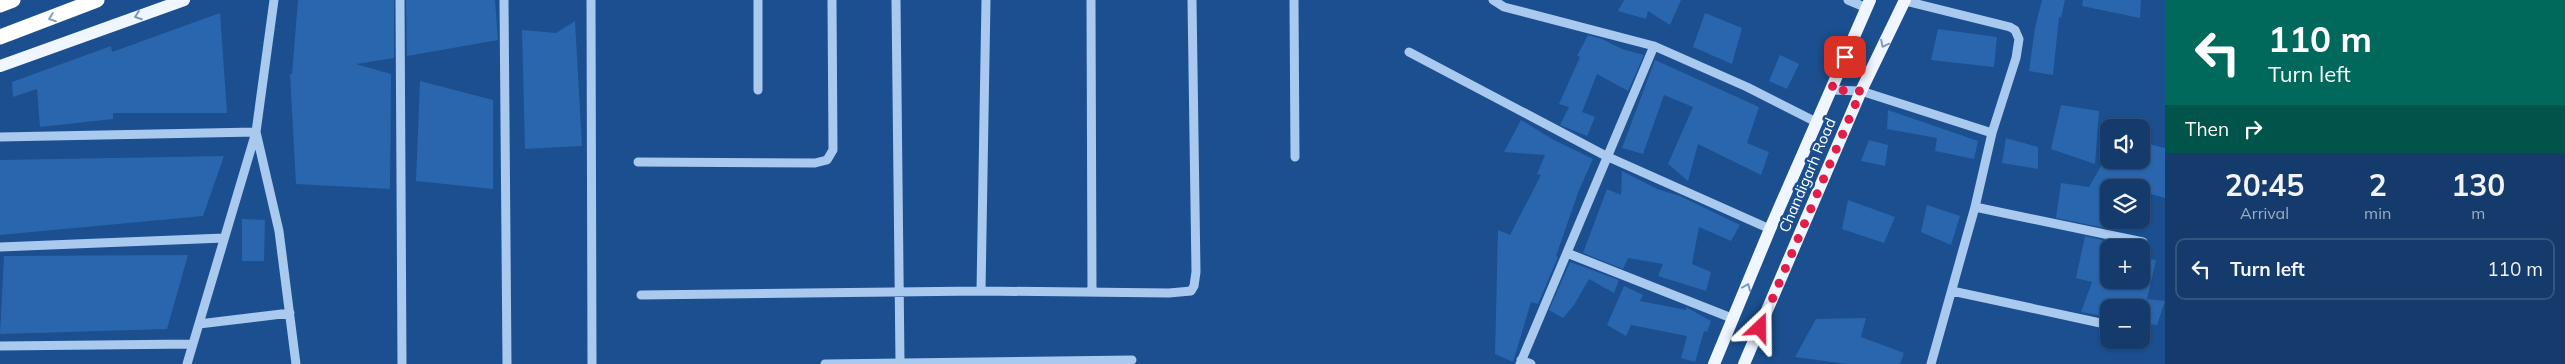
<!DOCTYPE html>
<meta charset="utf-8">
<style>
body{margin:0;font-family:Mulish,sans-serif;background:#214673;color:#f1f3f6;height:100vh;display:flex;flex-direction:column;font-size:19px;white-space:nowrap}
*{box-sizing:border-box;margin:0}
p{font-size:16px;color:#9dadc1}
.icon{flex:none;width:28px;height:28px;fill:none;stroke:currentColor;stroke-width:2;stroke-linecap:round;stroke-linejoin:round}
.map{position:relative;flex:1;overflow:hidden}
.details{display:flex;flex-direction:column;background:#143b6b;width:400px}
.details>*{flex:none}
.hud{background:#00695c;color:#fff;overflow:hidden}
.fabs{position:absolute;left:2100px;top:119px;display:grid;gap:10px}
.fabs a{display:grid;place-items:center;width:50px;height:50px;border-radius:10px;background:#143b6b;box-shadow:0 1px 4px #0004,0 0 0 1px #33557e;font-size:25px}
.pin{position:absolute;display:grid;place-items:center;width:42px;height:42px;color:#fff;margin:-21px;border-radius:10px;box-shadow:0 2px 8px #0006}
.me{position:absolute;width:55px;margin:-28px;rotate:23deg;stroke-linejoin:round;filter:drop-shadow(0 0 4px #0008)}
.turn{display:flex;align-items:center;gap:18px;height:105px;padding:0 20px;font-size:22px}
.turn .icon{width:65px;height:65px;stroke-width:2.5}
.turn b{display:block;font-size:35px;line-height:42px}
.then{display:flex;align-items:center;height:48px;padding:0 20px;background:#0003;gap:10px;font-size:19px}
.eta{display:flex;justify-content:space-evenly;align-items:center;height:85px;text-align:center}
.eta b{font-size:30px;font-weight:700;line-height:35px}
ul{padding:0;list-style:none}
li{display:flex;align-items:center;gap:15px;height:62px;margin:0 10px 8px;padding:0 10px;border:2px solid #33557e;border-radius:10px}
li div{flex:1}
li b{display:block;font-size:19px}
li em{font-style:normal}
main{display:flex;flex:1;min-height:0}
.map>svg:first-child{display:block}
.building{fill:#2a66ad}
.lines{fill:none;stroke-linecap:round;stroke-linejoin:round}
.minor{stroke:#a9c9ee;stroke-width:9}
.major{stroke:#f0f6ff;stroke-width:12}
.highway{stroke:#fff;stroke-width:15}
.oneway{stroke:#7b9ac1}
.oneway2{stroke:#829ec1}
.route{stroke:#e11d48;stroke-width:9;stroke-dasharray:0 16.2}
.labels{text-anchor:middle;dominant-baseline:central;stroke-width:5;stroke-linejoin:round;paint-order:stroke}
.street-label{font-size:15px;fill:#fff;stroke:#1b4f8f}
</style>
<main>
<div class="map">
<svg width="2165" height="364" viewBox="0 0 2165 364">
<rect width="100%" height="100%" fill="#1b4f8f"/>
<!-- building -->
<path class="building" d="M298,0H394V58L356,64L391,74L390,189L296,184L290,74H292Z
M406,0H495L498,40L407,56Z
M1624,0H1681L1670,25L1648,11L1646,19L1618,11Z
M2042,0H2065L2061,18L2059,17L2053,75L2029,71L2035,28Z
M2083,0H2141L2140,18L2082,6Z
M220,13L227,113H113V119L40,127L37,89L13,97L12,82L111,46L112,52Z
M1705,13L1742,28L1732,64L1693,47Z
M575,21L582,146L525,149L522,30L556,33Z
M1938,29L1997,37L1994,67L1931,60Z
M1588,35L1602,39L1622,49L1644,55L1628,91L1597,74L1582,112L1595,117L1587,136L1560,125L1569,107L1559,104L1580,57L1577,56Z
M1780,55L1799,64L1787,89L1769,81Z
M1655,60L1759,107L1747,143L1769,152L1761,175L1698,144L1688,181L1668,164L1693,107L1664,95L1643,154L1622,148Z
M420,81L493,100V189L416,181Z
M2061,105L2099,111L2095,164L2051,149Z
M1888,110L1978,141L1974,159L1935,151L1937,138L1887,129Z
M1521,120L1552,139L1593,159L1579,190L1556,256L1558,257L1538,304L1531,302L1513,362L1495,354L1498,230L1510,235L1541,175L1537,174L1545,155L1504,152Z
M2006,138L2038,147V169L2002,163Z
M1869,140L1888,145L1885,166L1861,161Z
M2141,142L2165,148V198L2141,191V188H2131L2109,181V206L2105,228L2056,218L2061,183L2089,187L2109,152V160H2141Z
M224,156L203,216L0,235V160Z
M1622,171L1657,189L1680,196L1740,225L1731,241L1699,227L1692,264L1711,272L1706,291L1658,276L1663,264L1628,258L1623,269L1583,253L1607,189L1621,195Z
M1848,200L1895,217L1884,243L1842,229Z
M1927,205L1960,216L1951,245L1921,232Z
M242,219L265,220L264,261H242Z
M2085,236L2102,240L2100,250L2109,252V280H2141V258L2156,260L2147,299L2165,301L2157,325L2141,323V308H2109V317L2081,312L2092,282L2076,278Z
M188,255L167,329L0,334L4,256Z
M1570,262L1619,280L1614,293L1589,279L1574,305L1563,318L1549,310Z
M1624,286L1643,295L1640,301L1686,310V307L1711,321L1707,332L1704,331L1695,362L1681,358L1687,336L1631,325L1626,336L1607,325Z
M1866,318L1861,337L1904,353L1900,364H1847L1795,357L1816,319Z"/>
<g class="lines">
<!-- minor -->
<path class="minor" d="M400,0L402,364
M504,0L507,364
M591,0L592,364
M758,0V90
M896,0L900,362
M986,0L981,291L1169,293L1191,291L1194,286L1196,272L1192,0
M1091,0L1092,292
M1294,0L1295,157
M1493,0L1504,7L1654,46L1747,87L1816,122
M1848,0L1867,8
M1905,1L2010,27L2015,30L2019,39L2016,58L1992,133L1975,207L1931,364
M1409,52L1606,156L1770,229
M1831,90L1861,91L1992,133
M0,137L256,132L279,231L296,364
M638,162L815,163L827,160L833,150L832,0
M1975,207L2143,242
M0,247L224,238
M1567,253L1734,319
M1952,291L2105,324
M641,295L981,291
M199,324L290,313
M0,346L193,344
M1521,360L1531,364
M187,364L256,132L274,0
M825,364L1132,360
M1520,364L1654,46"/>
<!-- major -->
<path class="major" d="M0,66L184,0
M1714,364L1770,229L1870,0
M1744,364L1861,91L1905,0"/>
<!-- highway -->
<path class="highway" d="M0,5L13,0
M0,37L97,0"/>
</g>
<!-- one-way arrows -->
<defs><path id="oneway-chevron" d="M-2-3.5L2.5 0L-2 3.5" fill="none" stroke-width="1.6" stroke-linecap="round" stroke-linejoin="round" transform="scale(1.25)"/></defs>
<g class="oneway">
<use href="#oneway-chevron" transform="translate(138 16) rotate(160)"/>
<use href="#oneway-chevron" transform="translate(1884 44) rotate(116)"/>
<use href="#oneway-chevron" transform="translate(1747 287) rotate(-68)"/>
</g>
<use class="oneway2" href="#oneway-chevron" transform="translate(52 18) rotate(159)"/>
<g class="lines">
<!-- route -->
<path class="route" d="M1760,328L1861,91L1831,90L1845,57"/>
</g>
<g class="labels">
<!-- street labels -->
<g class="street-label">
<text transform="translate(1807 175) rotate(-67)">Chandigarh Road</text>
</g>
</g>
</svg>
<div class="fabs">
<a><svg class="icon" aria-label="sound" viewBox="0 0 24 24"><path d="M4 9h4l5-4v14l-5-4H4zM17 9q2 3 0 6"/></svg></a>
<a><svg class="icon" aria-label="layers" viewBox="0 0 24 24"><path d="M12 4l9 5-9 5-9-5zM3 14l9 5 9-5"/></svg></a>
<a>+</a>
<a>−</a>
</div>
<div class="pin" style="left:1845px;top:57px;background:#d93025"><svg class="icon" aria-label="arrive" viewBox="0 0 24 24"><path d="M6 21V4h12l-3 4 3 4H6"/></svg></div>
<svg class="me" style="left:1760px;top:328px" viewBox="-20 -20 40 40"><path d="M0-17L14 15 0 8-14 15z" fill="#e11d48" stroke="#fff" stroke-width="4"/></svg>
</div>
<section class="details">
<div class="hud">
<div class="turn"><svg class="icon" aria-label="left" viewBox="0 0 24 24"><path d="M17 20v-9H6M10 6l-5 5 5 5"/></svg><div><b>110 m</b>Turn left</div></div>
<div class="then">Then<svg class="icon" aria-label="right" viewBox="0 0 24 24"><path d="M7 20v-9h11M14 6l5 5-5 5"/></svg></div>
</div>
<div class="eta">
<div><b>20:45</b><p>Arrival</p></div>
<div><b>2</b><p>min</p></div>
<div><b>130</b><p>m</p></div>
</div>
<ul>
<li><svg class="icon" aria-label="left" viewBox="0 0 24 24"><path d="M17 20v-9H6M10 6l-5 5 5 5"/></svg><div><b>Turn left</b></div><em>110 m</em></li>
</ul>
</section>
</main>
